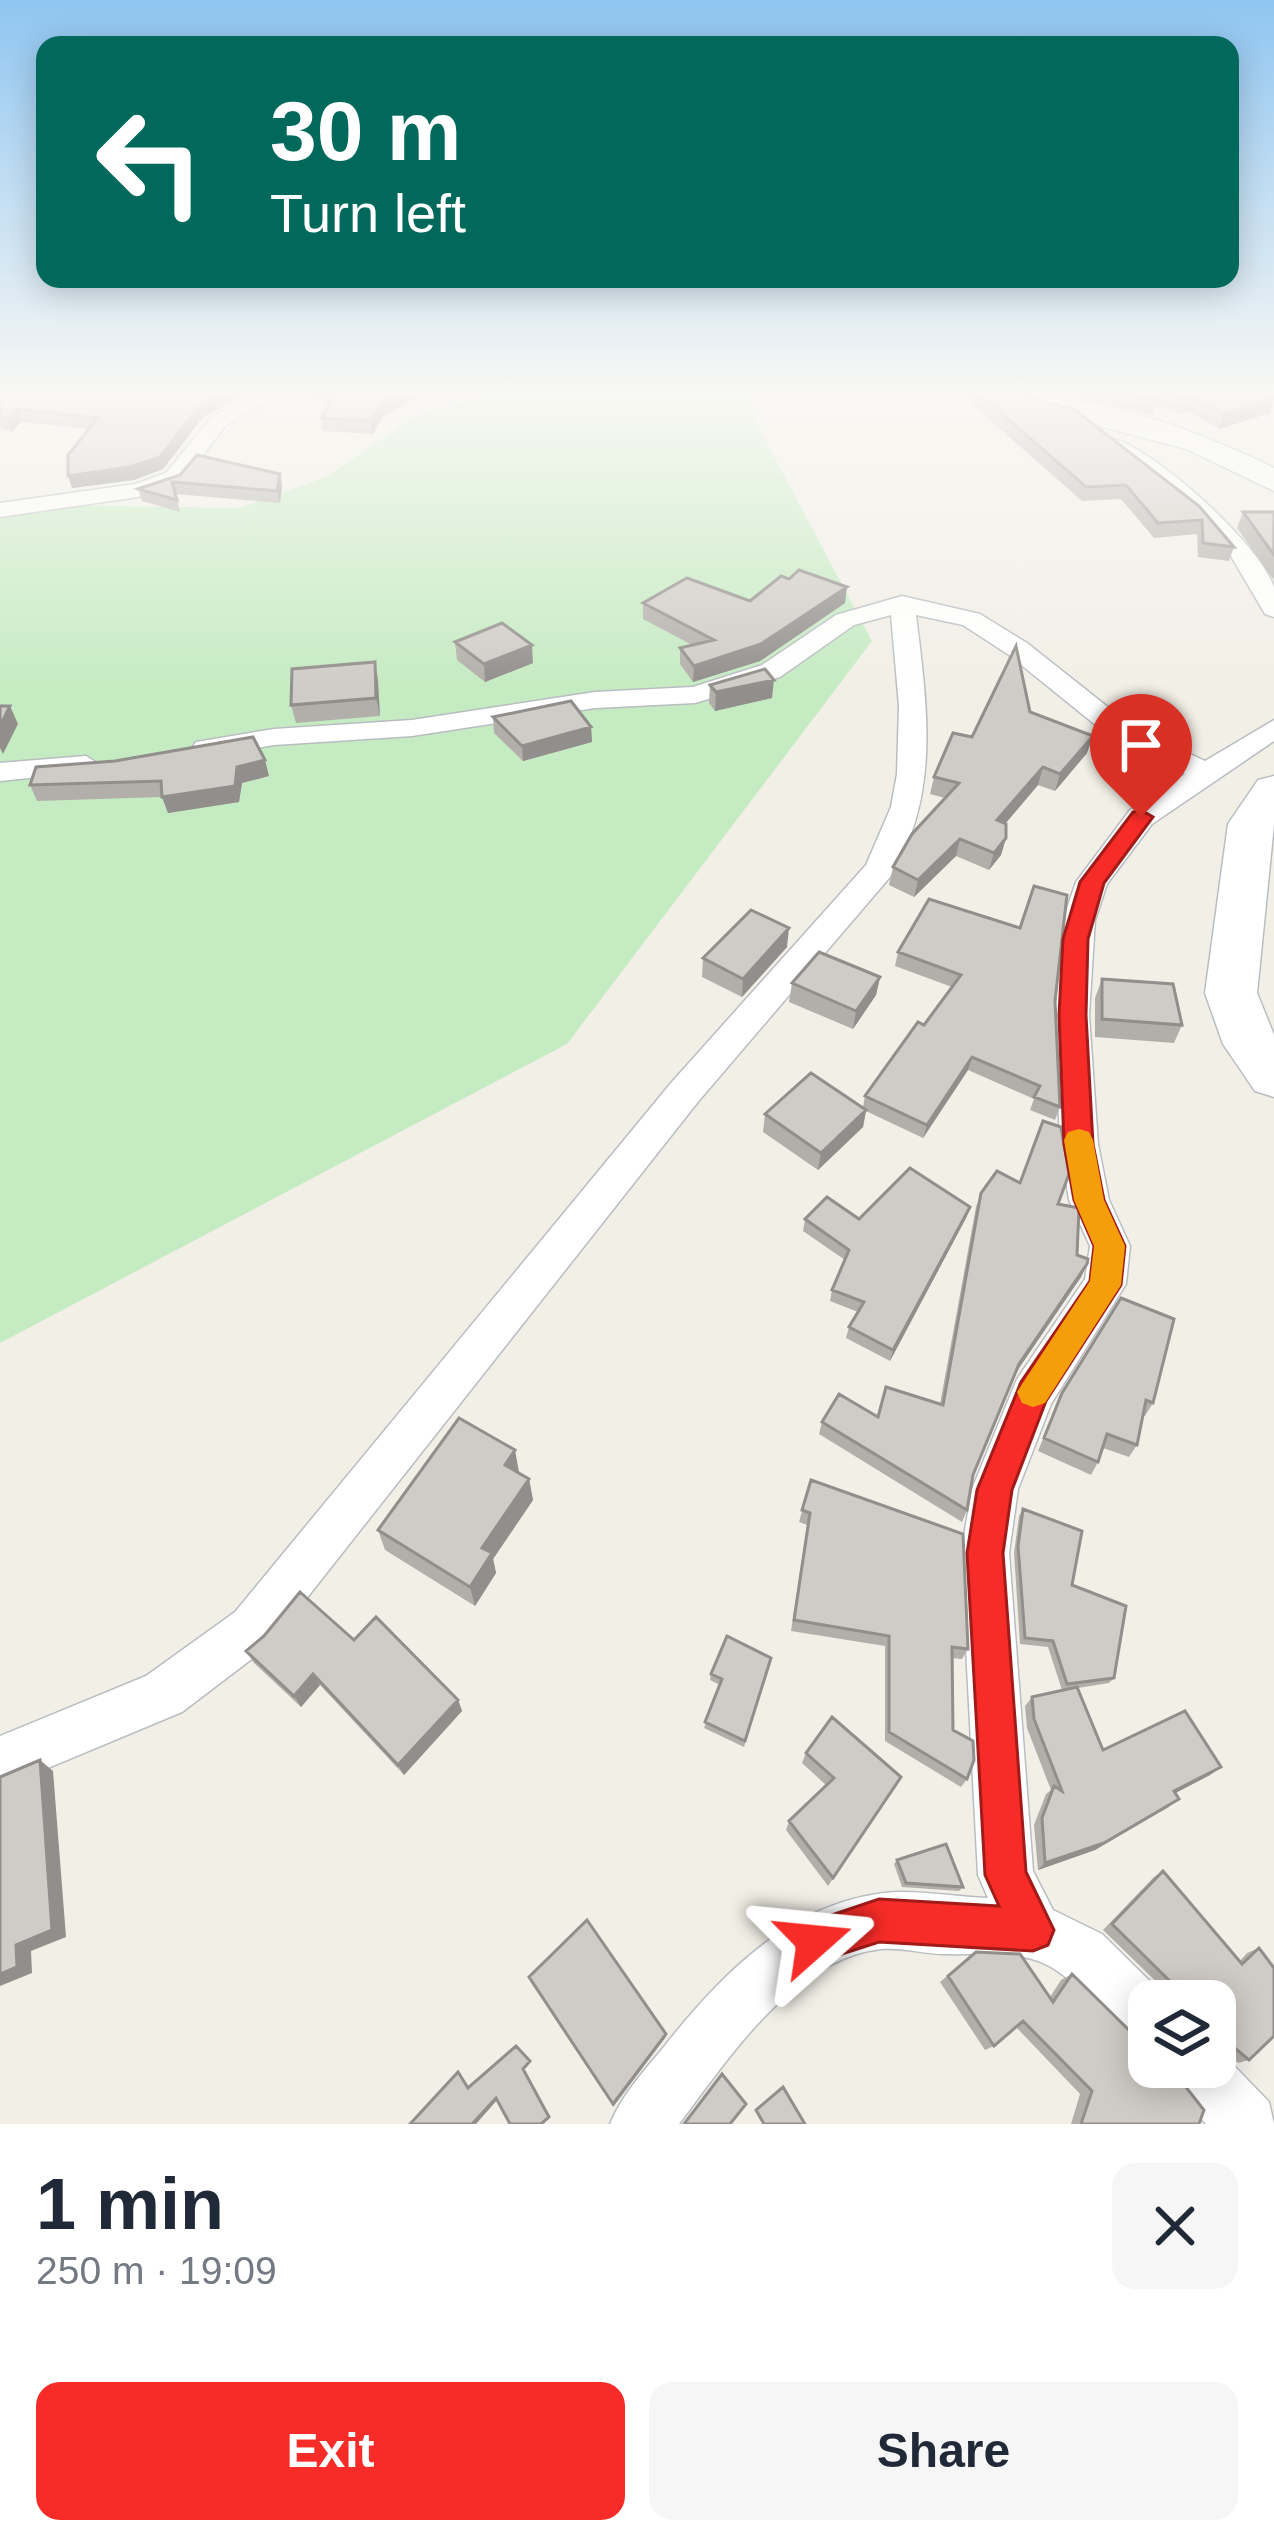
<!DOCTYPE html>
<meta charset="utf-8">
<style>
body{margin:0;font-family:Helvetica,sans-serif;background:#f6f6f7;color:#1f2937;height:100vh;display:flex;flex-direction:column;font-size:45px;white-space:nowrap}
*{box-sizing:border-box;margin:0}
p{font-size:39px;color:#747a83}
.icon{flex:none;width:66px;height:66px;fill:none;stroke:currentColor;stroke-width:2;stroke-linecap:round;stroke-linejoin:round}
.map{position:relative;height:2124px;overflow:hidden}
.drawer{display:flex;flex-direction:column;background:#fff;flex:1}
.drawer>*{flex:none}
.banner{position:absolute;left:36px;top:36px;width:1203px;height:252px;border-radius:24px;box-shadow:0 6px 30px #0003;background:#00695c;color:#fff;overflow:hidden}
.tools{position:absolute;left:1128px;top:1980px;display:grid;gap:24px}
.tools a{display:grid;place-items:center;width:108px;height:108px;border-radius:24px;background:#fff;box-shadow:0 6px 30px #0003;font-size:60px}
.pin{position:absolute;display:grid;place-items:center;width:102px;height:102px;color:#fff;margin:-123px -51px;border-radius:50% 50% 50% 0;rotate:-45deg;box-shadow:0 0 12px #0007}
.pin .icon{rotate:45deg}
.me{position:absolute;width:132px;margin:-66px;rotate:72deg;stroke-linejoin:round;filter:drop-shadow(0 0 9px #0008)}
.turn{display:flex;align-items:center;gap:42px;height:252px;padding:0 36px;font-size:54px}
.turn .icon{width:156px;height:156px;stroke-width:2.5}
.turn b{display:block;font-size:84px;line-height:102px}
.round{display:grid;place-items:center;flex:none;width:126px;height:126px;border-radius:24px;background:#f6f6f7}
.head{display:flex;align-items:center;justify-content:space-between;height:204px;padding:0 36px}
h1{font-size:72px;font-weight:600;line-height:90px}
.primary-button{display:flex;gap:24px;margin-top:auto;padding:24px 36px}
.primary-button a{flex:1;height:138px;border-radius:24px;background:#f72b27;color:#fff;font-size:48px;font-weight:600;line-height:138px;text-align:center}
.primary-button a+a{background:#f6f6f7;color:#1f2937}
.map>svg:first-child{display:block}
.green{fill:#c5ebc2}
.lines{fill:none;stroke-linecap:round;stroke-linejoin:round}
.street-casing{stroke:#b9bdc1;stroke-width:3}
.secondary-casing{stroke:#babec3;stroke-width:3}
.street{fill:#fff;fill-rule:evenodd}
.secondary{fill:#fff;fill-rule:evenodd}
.wall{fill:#b2afaa}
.shaded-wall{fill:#918e8b}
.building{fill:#cfcbc6;stroke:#918e8b;stroke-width:3}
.route{fill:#f72b27;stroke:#a11c19;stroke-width:3}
.slow{fill:#f59e0b}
</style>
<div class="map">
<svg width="1274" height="2124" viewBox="0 0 1274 2124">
<rect width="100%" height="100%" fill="#f2efe7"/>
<!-- green -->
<path class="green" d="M497,393H745L772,453L872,641L567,1044L0,1343V504L239,508L326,477L412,418Z"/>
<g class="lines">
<!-- street casing -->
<g class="street-casing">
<path id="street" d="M256,393H281L225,426L182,483L138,497L0,517V503L135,484L166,473L211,418Z
M1117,440C1158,453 1262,546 1274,588C1274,596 1274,608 1274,617L1265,614L1231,556L1197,517L1109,451V441Z
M902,596L980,614L1027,643L1133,727L1205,761L1274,720V741L1152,824L1107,884L1095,920L1089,1015L1098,1144L1109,1200L1130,1246L1126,1284L1051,1404L1018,1489L1009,1553L1033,1871L1053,1910L1102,1934L1170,2001H1149V2050C1106,2033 1087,1984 1045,1964C1016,1950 976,1955 945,1954C924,1954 903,1947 881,1949C793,1959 728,2059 679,2124H610C622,2095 643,2072 663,2048C718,1978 785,1908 877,1894C908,1888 955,1897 988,1898L978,1875L961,1553L972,1489L1017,1379L1085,1279L1090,1246L1069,1200L1060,1144L1055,1015L1063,920L1076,882L1130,810L1185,774L1113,739L1009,655L963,625L916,615C927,705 941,796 890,877L697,1103L269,1646L182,1712L0,1788V1736L146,1676L235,1612L671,1083L866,865L891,807L897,774L899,706L891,615L854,625L780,677L695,703L595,708L412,736L274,745L206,757L196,754L192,748L196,742L274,729L412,720L595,692L693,687L762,665L836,615Z
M86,756L100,765L96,771L0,781V763Z
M1215,2046L1269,2102L1274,2124H1206L1173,2088L1164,2067H1215Z"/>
</g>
<!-- secondary casing -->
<g class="secondary-casing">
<path id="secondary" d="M994,393C1090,393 1189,426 1274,468V491L1186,449L998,399Z
M1274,776V824L1257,993L1274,1035V1097L1255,1091L1223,1044L1205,993L1228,824L1258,780Z"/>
</g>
<!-- street -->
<use href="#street" class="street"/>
<!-- secondary -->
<use href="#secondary" class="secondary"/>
</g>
<!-- wall -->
<path class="wall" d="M0,393H248L203,417L163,469L134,480L72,488L89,429L21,422L12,432L0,427Z
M284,393H426L383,416L373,434L323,431L321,418L330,405Z
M955,393H1015L1075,410L1234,547L1229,561L1198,557L1197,534L1154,538L1121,499L1082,501L965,398Z
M1048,393H1264L1274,398V400L1270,413L1219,429L1188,411L1182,414L1157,405L1152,415Z
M280,474L282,486L280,503L176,494L180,512L142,501L138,489L180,475Z
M1243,512H1274V580L1237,528Z
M750,601L845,603L760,661L693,682L680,664V648L692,645L643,619V603Z
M455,642L533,663L485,682L457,660Z
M375,662L380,716L296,723L291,705Z
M710,685L772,698L715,711L709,703Z
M1030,712L1087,753L1055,791L1038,785L1005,824L1006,838L1001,855L989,870L956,856L914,897L889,885L893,867L945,798L930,794L934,777L972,737Z
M493,717L591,727L592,742L523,761L494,733Z
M269,776L242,783L239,802L168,813L162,797L37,801L30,785Z
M787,947L742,997L702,977L703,958Z
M898,952L1055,1001L1060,1107L1055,1120L1030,1110L1034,1099L968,1070L923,1138L866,1111L863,1127L818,1170L763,1132L765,1114L863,1107L865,1096L924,1025L952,987L895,966Z
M880,977L876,995L853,1029L789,1002L792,983Z
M1102,979L1182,1025L1174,1043L1095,1037V998Z
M981,1193L1058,1204L1077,1255L1087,1264L1081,1277L1014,1375L973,1475L967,1510L962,1522L819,1434L822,1422L878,1417L940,1404L976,1207Z
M970,1207L966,1218L890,1361L846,1338L849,1327L858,1312L830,1301L832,1290L845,1260L803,1231L805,1219H859Z
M1121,1298L1153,1403L1145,1416L1143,1415L1137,1445L1129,1457L1103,1448L1098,1462L1091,1475L1038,1451L1062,1393Z
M519,1472L529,1479L533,1500L493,1559L496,1573L475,1606L385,1550L378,1530Z
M811,1480L968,1649L962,1659L952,1658L953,1730L967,1779L961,1787L885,1741V1646L791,1631L807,1525L799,1522Z
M1023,1509L1072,1585L1114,1678L1109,1683L1078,1688L1103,1750L1210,1775L1175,1793L1169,1807L1095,1850L1038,1870L1034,1825L1046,1794L1051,1790L1027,1728L1025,1706L1032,1697L1062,1690L1048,1647L1020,1644L1014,1553L1019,1516Z
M354,1640L458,1700L462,1711L404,1775L320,1685L301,1707L254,1663L246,1651Z
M771,1658L744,1747L704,1728L720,1685L710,1680L711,1674Z
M806,1753L901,1777L828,1886L786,1830L789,1821L826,1785L802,1763Z
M897,1860L963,1887L959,1891L902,1887L894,1864Z
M1163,1871L1240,1961L1247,1953L1259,1948L1249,2060L1238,2063L1215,2044V2001H1172L1173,1998L1103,1930L1154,1877Z
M976,1952L1050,1997L1061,1980L1072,1974L1199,2124H1071L1080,2094L1016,2027L994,2046L985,2050L940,1982Z"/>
<!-- shaded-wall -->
<path class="shaded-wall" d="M222,393H248L203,417L163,469L134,480L72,488L68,476Z
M401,393H426L383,416L373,434L371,421L381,403Z
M1192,397L1188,411L1182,414L1187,400Z
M1274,398L1270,413L1219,429L1224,414Z
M17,409L21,422L12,432L7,419Z
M280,474L282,486L280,503L277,491Z
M847,587L845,603L760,661L693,682L694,666Z
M532,645L533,663L485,682L484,664Z
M375,662L378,680L380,716L376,698Z
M774,680L772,698L715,711L716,692Z
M10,706L18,724L3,754L0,748V726Z
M591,727L592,742L523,761L522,746Z
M1093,736L1087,753L1055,791L1060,774Z
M265,760L269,776L242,783L239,802L168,813L162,797L237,767Z
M1043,767L1038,785L993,838L997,820Z
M1006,838L1001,855L989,870L994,853Z
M960,839L956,856L914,897L918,880Z
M789,928L787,947L742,997L743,979Z
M880,977L876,995L853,1029L856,1011Z
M972,1057L968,1070L923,1138L927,1125Z
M866,1110L863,1127L818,1170L821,1153Z
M970,1207L966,1218L890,1361L893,1350Z
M1087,1264L1081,1277L1013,1377L1019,1364Z
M515,1450L519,1472L509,1486L505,1465Z
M529,1479L533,1500L493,1559L496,1573L475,1606L470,1587L482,1548Z
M313,1674L320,1685L301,1707L294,1696Z
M458,1700L462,1711L404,1775L398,1765Z
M40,1760L53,1771L66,1937L31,1951L32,1973L0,1986V1974L16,1945Z
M1221,1767L1210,1775L1164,1799L1174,1791Z
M1179,1799L1095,1850L1038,1870L1045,1863Z
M666,2034L665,2038L613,2107V2104Z
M496,2098L498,2099L476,2124H472Z"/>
<!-- building -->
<path class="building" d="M0,393H222L200,405L160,457L130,467L68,476V455L98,418L17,409L7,419L0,416Z
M330,393H401L381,403L371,421L321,418L336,394Z
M978,393H1015L1075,410L1199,506L1234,547L1203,543L1202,520L1158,523L1126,485L1086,487Z
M1123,393H1160L1157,400Z
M1169,393H1264L1274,398L1224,414L1192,397L1187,400Z
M197,455L280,474L277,491L172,482L177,500L138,489L180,475Z
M1243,512H1274V555Z
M799,570L847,587L761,644L694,666L680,648L714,640L643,603L687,578L750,601L781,576L789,579Z
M502,623L532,645L484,664L455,642Z
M1016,646L1030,712L1093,736L1060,774L1043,767L997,820L1006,824V838L994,853L960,839L918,880L893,867L912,834L959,783L934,777L953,733L972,737Z
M375,662L376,698L291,705L292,669Z
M765,669L774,680L716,692L710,685Z
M571,701L591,727L522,746L493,717Z
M0,706H10L0,726Z
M253,737L265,760L237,767L235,786L162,797L161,781L30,785L36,767L115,761Z
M1034,886L1067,895L1055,1001L1060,1107L1034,1097L1040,1086L972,1057L927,1125L865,1096L918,1022L924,1025L961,975L898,952L929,899L1020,928Z
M751,910L789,928L743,979L703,958Z
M819,952L880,977L856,1011L792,983Z
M1102,979L1173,984L1182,1025L1102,1019Z
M811,1073L866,1110L821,1153L765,1114Z
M1043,1121L1061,1127L1069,1174L1058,1204L1079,1208L1077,1255L1088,1259L1087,1264L1019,1364L973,1475L967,1510L822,1422L839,1394L878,1417L886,1387L943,1405L981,1193L997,1171L1020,1183Z
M910,1168L970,1207L893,1350L849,1327L864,1302L832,1290L849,1250L805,1219L827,1197L859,1219Z
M1121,1298L1174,1319L1153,1403L1146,1400L1137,1445L1107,1434L1098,1462L1044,1438L1062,1393Z
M459,1418L515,1450L505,1465L529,1479L482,1548L492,1553L470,1587L378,1530Z
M811,1480L963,1534L968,1649L952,1647L953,1730L973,1741L974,1760L967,1779L889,1732V1636L794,1620L810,1513L802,1510Z
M1023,1509L1082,1531L1072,1585L1126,1606L1114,1678L1067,1684L1053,1641L1025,1638L1018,1546Z
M300,1592L354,1640L376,1617L458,1700L398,1765L313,1674L294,1696L246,1651L264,1636Z
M727,1636L771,1658L745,1741L705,1722L722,1679L711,1674Z
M1077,1687L1103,1750L1185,1711L1221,1767L1174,1791L1179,1799L1104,1843L1045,1863L1042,1818L1054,1786L1062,1791L1034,1719L1032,1697Z
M832,1717L901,1777L833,1878L789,1821L834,1778L806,1753Z
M40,1760L52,1930L16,1945L17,1967L0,1974V1777Z
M946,1844L963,1887L906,1883L897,1860Z
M1163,1871L1242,1964L1259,1948L1274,1968V2036L1249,2060L1224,2039L1215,2027V2001H1189L1186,1997L1184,2001H1180L1183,1994L1112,1924Z
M587,1920L666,2034L613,2104L529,1977Z
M976,1952L1020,1954L1053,2002L1072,1974L1130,2031L1149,2043V2067H1166L1178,2077L1204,2110L1199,2124H1081L1092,2091L1023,2021L994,2046L948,1976Z
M516,2046L530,2061L523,2069L549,2117L541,2124H510L496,2098L472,2124H410L458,2072L468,2088Z
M722,2074L746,2104L730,2124H684Z
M783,2087L805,2124H764L756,2110Z"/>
<!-- sky -->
<linearGradient id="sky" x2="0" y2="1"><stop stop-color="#8fc5f1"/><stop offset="0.57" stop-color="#f9f8f4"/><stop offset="1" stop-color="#f9f8f4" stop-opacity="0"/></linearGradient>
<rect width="1274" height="690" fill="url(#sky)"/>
<!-- route -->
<path class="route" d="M1141,810L1153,817L1104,883L1088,939L1086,1015L1093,1144L1104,1200L1125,1246L1121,1285L1046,1401L1012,1490L1003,1553L1026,1872L1054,1930L1048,1945L1033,1951L879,1942L814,1963L799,1956L792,1941L799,1926L879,1899L999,1906L985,1875L967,1553L977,1490L1021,1382L1090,1281L1094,1246L1074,1200L1064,1144L1059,1015L1063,939L1080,882L1133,812Z"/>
<!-- slow -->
<path class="slow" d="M1079,1129L1089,1132L1093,1140L1104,1200L1125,1246L1121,1285L1045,1403L1033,1407L1022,1403L1017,1392L1090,1281L1094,1246L1074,1200L1064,1140L1068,1132Z"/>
</svg>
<div class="tools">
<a><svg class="icon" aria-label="layers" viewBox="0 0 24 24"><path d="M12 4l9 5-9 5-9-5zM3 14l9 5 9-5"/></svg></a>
</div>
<div class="pin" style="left:1141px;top:817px;background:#d93025"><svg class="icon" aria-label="arrive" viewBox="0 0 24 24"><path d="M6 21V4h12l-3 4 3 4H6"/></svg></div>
<svg class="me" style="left:814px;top:1941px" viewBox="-20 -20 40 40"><path d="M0-17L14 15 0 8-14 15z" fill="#f72b27" stroke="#fff" stroke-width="4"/></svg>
<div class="banner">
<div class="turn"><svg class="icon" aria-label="left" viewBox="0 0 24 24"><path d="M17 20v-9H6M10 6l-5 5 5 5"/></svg><div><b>30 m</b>Turn left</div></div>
</div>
</div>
<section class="drawer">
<div class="head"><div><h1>1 min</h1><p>250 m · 19:09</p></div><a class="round"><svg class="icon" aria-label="close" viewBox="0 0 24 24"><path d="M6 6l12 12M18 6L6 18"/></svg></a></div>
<div class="primary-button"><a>Exit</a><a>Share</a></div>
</section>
